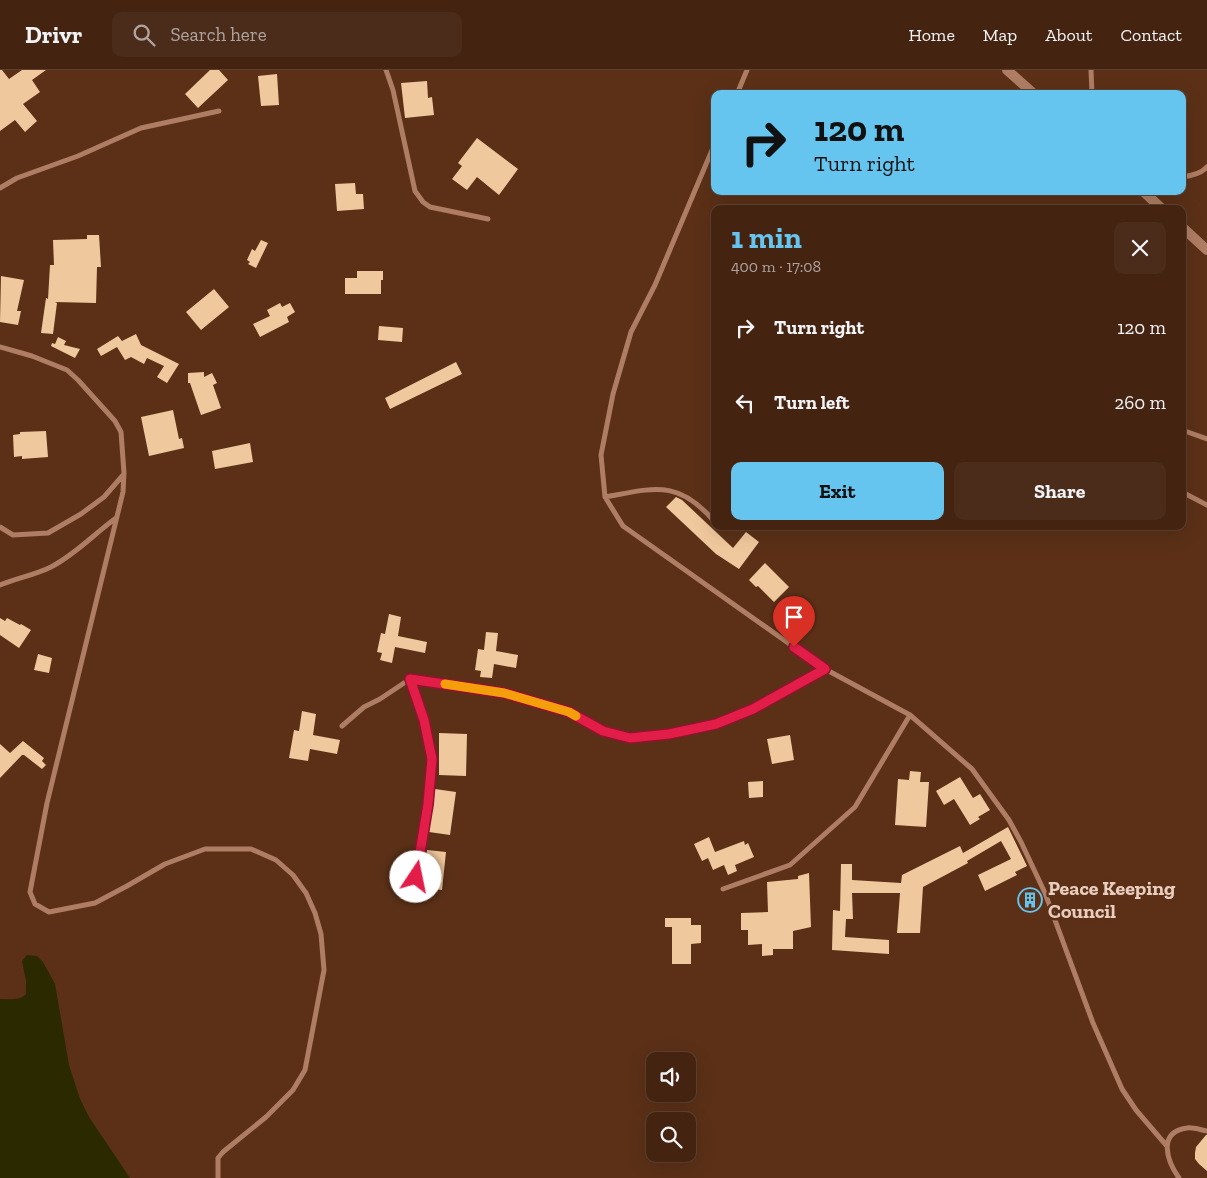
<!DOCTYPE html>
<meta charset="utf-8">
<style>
body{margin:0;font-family:"Zilla Slab",serif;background:#4b2c1a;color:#f1f3f6;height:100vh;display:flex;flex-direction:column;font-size:19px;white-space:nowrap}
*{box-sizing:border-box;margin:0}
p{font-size:16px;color:#afa49f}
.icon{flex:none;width:28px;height:28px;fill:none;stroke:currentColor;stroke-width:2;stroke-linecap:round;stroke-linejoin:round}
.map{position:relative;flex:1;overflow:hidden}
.sheet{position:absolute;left:711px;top:135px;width:475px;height:325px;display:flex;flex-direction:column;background:#442411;border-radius:10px;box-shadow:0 5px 20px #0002,0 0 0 1px #5c4131}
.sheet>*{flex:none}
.top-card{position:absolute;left:711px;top:20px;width:475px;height:105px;border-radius:10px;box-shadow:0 5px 20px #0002,0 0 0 1px #5c4131;background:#65c5ef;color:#111;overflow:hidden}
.tools{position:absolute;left:646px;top:982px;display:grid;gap:10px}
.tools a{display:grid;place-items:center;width:50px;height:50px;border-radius:10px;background:#442411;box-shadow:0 5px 20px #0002,0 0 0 1px #5c4131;font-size:25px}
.pin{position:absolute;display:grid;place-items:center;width:42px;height:42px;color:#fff;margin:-51px -21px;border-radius:50% 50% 50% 0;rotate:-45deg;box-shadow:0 0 5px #0007}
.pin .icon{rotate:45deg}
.me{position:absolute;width:55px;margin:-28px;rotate:11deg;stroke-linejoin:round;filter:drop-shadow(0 0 4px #0008)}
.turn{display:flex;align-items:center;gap:18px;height:105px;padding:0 20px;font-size:22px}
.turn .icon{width:65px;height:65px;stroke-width:2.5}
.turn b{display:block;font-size:35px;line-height:42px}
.round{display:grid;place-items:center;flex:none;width:52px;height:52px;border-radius:10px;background:#4b2c1a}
.overview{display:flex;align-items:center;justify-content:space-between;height:85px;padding:0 20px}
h1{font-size:30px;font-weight:700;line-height:38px;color:#65c5ef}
.primary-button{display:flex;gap:10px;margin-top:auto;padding:10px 20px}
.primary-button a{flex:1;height:58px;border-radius:10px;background:#65c5ef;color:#111;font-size:20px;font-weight:700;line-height:58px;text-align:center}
.primary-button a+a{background:#4b2c1a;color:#f1f3f6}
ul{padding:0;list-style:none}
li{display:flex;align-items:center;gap:15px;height:75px;padding:0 20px}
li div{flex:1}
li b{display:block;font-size:19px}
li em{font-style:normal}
header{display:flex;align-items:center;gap:30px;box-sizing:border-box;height:70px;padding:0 25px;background:#442411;border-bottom:1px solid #5c4131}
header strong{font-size:24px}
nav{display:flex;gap:28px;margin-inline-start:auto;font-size:18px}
.search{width:350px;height:45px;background:#4b2c1a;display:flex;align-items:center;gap:12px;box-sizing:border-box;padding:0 18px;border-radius:10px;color:#afa49f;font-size:19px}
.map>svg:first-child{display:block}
.water{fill:#2a2900}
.building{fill:#f0c89d}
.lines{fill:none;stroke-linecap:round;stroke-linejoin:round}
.street{stroke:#ae7d63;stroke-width:5}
.secondary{stroke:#ae7d63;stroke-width:10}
.route-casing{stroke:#92132f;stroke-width:12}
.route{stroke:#e11d48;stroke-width:9}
.slow{stroke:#f59e0b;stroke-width:9}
.labels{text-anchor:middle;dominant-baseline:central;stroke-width:5;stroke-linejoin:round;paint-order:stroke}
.poi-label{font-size:20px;font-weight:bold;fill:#e9cec0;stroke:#5b3017;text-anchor:start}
</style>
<header>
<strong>Drivr</strong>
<div class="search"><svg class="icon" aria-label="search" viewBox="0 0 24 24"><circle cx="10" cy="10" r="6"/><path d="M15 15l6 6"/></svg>Search here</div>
<nav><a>Home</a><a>Map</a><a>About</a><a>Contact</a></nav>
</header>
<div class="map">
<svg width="1207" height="1108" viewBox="0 0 1207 1108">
<rect width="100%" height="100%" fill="#5b3017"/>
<!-- water -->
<path class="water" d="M27,885L37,886L43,892L55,914L69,995L80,1029L89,1047L130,1108H0V929C9,929 20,931 26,924V911L22,891Z"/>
<!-- building -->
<path class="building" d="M0,0H2L9,9L22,0H46L32,10L40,22L23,34L37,51L25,62L15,50L0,61Z
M210,0H219L228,10L198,38L185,24Z
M277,4L279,35L261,36L258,6Z
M427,11L428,28L432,27L434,45L405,48L401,13Z
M477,68L518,99L499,125L477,107L467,120L452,109L462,96L458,93Z
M355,113L356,124H363L364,139L337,141L335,114Z
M87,165H99L101,197H97L96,233L55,232L57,233L53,264L41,263L46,228L48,229L50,195H54L53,170L87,169Z
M261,170L268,173L256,198L248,194L250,192L247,190L252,179L255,181Z
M357,201H383V210H381V224H345V208H357Z
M1,206L24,210L17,241H21L18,255L0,252Z
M214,219L229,237L201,260L186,242Z
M280,233L282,237L290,233L295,242L287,247L289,252L260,267L253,254L270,246L267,240Z
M379,256L403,258L402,272L378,270Z
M136,264L141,275L179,294L167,313L157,307L164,296L147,288L144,294L131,287L125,290L117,277L101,286L97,279L118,266L122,271Z
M58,267L66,271L64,275L80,279L75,288L51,276L52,273L55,274Z
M456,292L462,304L390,339L385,328Z
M204,302V307L212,303L217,313L213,315L221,338L201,345L190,313H188V303Z
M173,340L179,369L182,368L184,378L149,386L141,347Z
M46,361L48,387L22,389V386L14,387L13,365L20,364V362Z
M250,373L253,392L215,399L212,381Z
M676,427L682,430L733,478L746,462L759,472L739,499L716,484L666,437Z
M765,493L789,517L774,532L758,516L756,517L749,510Z
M389,544L401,547L398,566L427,572L425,583L395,577L392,593L380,590L382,583L377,582L381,563L385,564Z
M0,548L5,551L7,548L20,555L21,554L31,560L19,578L0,565Z
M486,562L498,563L496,581L518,585L516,598L494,594L492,608L480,607L481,601L475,600L478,579L484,580Z
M38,584L52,588L49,603L34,600Z
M302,641L316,644L313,665L340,670L337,684L310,679L308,691L289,688L294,660L299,661Z
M439,663L467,664L466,706L439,705Z
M790,665L794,690L772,694L767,669Z
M23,671L44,688L42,691L46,695L42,699L24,685H22L0,708V674L10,683Z
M910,701L921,702L920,712H929L926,757L895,755L898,709L909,710Z
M960,707L973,728L980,724L990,740L978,747L980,749L970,755L954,729L944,735L936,721Z
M763,711V727L749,728L748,712Z
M435,719L456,722L450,765L429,762Z
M1008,757L1027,796L1015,802L1017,805L985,821L978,805L1011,789L1001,771L967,791L968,793L923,817L920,863H897L900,823H852L853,849H846L845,867L889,870V884L832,880L833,840L840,841L841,794H852V810L901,813L902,805L960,776L963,783Z
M709,767L715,782L744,771L745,775L748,773L754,787L735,795L737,801L728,805L724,795L713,800L708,788L702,791L694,774Z
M427,780L446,782L442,820L423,818Z
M809,803L811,857L793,861V879H773V885L762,886V874L748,875V860H741V843L768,842L767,812L798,809V806Z
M1029,818L1041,831L1030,841L1018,828Z
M665,848H691V855H701V873L691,874V894H672V857H665Z
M1206,1065H1207V1101L1199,1094L1195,1089V1083L1196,1077Z"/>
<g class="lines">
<!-- street -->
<path class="street" d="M386,0L393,20L415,121L423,132L430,137L488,149
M1091,0L1092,24
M737,24L747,0
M715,73L655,215L631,262L613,324L601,385L605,427L623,456L825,599L910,645L972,699L1009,750L1021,772L1045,823L1093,953L1122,1019L1136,1040L1166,1075
M1182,107C1191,106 1201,104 1207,97
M0,118L17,108L78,86L141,58L219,41
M0,277L32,286L67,300L78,310L115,351L121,362L124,403L123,422L47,733L30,822L35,834L49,842L95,833L127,816L165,794L205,779H251L276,790L293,805L306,823L315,843L321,864L324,900L305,1000L293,1020L266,1047L223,1082L218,1088V1108
M1182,360L1207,369
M1182,422L1207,435
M605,427C655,418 678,409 715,452
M0,457L13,465L48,463L81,444L104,427L124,404
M0,515C17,508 35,505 51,497C76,484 94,464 116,448
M410,609L424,650L432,689L427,734L416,807
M342,656L364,637L380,629L410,609L503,623L569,642L603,661L630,667L669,664L716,654L753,639L825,599
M723,819L790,795L855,737L910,645
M1179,1108C1167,1091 1157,1062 1187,1058C1193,1057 1201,1060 1207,1061"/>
<!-- secondary -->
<path class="secondary" d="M1007,0L1034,24
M1143,121L1162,139
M1182,157L1207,180"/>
</g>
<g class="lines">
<!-- route casing -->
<g class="route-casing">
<path id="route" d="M416,807L428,734L432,689L424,650L410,609L504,623L569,642L603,661L630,668L669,664L716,654L753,639L825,599L794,577"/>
</g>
<!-- route -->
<use href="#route" class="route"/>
<!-- slow -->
<path class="slow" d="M445,614L504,623L569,642L576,646"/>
</g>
<!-- icons -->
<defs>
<g id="building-ring" transform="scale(1.25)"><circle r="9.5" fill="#5b3017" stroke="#65c5ef" stroke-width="1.5"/><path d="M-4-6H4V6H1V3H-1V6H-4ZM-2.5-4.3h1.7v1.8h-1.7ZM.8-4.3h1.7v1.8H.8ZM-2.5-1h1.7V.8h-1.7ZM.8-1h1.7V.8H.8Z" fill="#65c5ef"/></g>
</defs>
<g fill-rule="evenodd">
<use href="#building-ring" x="1030" y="830"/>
</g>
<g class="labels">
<!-- poi labels -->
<g class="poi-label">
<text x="1048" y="818">Peace Keeping<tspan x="1048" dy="23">Council</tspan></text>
</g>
</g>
</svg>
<div class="tools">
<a><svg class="icon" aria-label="sound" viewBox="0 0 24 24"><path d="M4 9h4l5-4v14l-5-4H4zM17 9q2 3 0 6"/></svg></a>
<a><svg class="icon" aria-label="search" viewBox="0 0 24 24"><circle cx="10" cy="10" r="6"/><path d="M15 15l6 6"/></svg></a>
</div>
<div class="pin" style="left:794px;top:577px;background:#d93025"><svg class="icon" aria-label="arrive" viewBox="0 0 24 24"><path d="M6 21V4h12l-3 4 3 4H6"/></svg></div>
<svg class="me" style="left:416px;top:807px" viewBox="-20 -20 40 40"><circle r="19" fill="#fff"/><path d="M0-13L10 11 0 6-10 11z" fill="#e11d48"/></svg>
<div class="top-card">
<div class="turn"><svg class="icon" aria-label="right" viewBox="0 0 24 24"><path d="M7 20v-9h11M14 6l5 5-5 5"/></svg><div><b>120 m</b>Turn right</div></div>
</div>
<section class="sheet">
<div class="overview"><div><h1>1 min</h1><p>400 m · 17:08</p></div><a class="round"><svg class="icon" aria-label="close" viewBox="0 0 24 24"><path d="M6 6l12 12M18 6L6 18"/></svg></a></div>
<ul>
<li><svg class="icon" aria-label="right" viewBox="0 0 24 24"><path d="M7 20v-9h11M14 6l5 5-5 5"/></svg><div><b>Turn right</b></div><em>120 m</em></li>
<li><svg class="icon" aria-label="left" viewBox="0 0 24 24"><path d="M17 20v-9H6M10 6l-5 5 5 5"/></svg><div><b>Turn left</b></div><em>260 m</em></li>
</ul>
<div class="primary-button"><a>Exit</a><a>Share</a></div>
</section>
</div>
